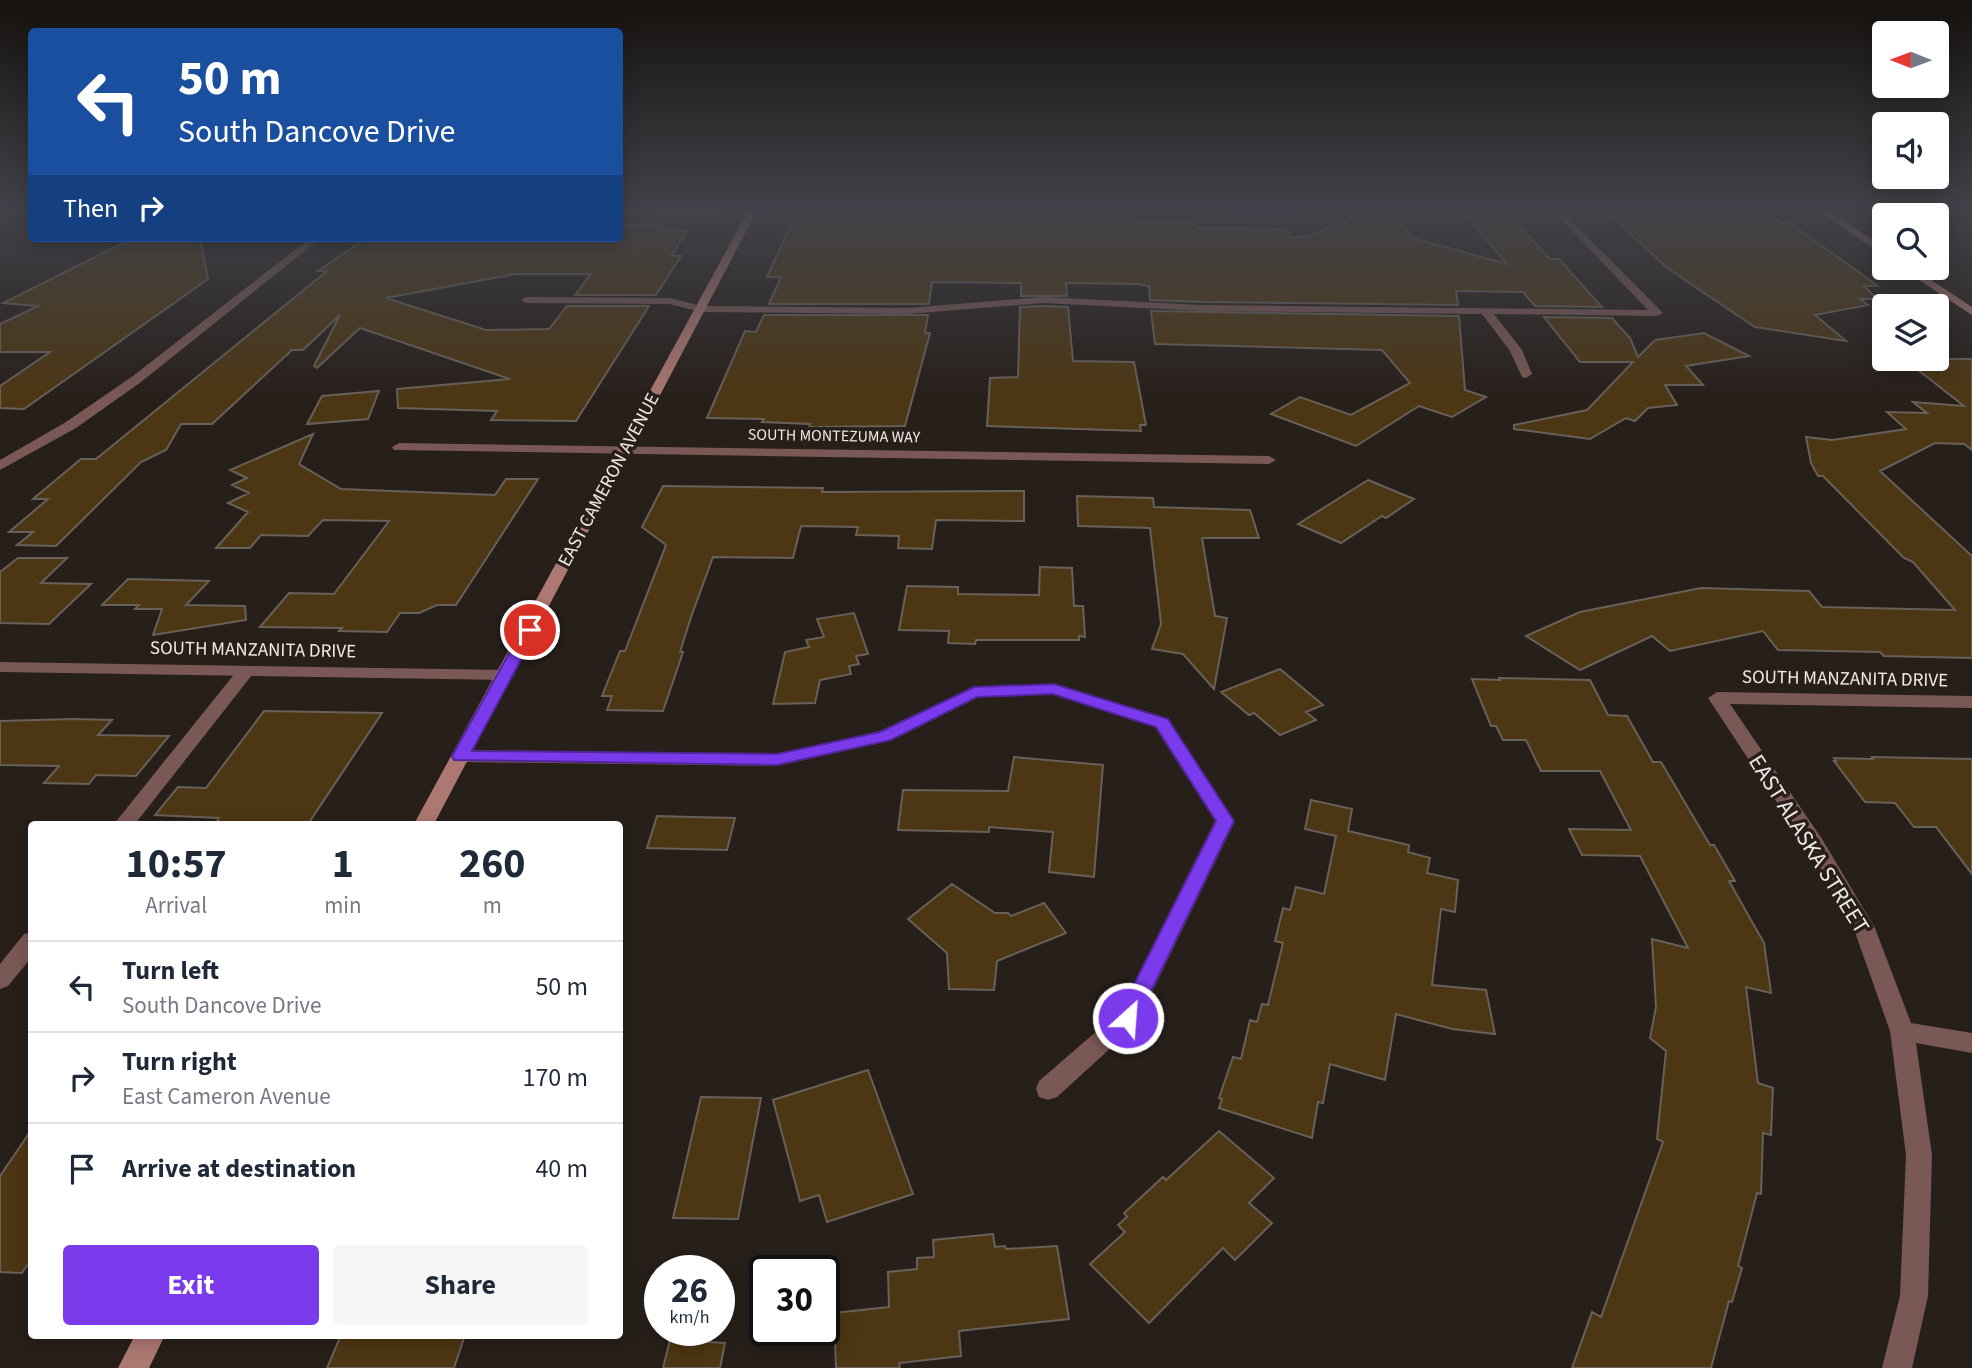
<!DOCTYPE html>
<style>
body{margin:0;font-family:"Source Sans 3",sans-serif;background:#f6f6f7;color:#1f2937;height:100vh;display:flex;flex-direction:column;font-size:26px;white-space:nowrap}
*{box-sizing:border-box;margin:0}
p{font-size:23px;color:#747a83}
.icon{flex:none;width:38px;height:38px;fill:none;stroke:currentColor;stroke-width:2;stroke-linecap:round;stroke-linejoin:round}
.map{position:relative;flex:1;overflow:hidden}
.side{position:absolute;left:28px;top:821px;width:595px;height:518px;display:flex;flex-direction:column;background:#fff;border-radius:7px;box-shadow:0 4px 18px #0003}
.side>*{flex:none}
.hud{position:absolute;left:28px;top:28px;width:595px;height:214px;border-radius:7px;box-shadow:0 4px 18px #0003;background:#1a4fa0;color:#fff;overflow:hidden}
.needle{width:46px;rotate:271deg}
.tools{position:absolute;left:1872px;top:21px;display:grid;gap:14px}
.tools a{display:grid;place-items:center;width:77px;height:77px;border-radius:7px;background:#fff;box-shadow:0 4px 18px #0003;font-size:35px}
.speed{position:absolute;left:644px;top:1255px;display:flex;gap:14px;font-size:35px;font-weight:700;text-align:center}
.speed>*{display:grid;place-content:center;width:91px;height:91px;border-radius:50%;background:#fff;box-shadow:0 4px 18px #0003;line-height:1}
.speed small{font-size:18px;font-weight:400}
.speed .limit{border:4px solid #111;border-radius:10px;background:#fff;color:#111}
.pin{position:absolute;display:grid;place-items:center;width:60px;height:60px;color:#fff;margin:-30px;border:4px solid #fff;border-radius:50%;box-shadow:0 2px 7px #0007}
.me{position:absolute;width:77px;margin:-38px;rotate:26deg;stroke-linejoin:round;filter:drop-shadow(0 0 5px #0008)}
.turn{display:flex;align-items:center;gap:24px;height:147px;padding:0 35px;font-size:32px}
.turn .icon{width:91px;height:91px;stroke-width:2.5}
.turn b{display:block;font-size:49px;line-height:60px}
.then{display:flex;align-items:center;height:66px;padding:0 35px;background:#0003;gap:14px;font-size:26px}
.eta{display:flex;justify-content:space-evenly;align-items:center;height:119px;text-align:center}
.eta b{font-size:42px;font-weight:700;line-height:49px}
.action{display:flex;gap:14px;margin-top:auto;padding:14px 35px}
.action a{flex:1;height:80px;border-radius:7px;background:#7c3aed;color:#fff;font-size:28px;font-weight:700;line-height:80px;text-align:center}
.action a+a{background:#f6f6f7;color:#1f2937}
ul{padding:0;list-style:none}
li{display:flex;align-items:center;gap:21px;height:91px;padding:0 35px;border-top:2px solid #e0e1e3}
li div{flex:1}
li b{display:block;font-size:26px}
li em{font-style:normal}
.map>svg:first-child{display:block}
.building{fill:#4d3613;stroke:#676159;stroke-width:2}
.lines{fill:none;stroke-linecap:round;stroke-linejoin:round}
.lane{fill:#7a5855;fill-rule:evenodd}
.street{fill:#7a5855;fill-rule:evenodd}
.secondary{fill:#ad7872;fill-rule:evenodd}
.route{fill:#7c3aed;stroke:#51269a;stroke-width:2}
.labels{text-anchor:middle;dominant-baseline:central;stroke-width:7;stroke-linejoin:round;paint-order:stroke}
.far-street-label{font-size:16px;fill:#efe9e6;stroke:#271f1a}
.street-label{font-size:19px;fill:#efe9e6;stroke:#271f1a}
.near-street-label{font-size:23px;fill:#efe9e6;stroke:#271f1a}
</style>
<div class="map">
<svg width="1972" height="1368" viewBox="0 0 1972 1368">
<rect width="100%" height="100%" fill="#271f1a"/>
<!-- building -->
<path class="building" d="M1345,209H1392L1412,238L1507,264L1461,209H1499L1513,219L1550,259H1559L1602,307L1535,306L1523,292L1456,291L1458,305L1203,302L1150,300L1149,286L1137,284L1066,283L1067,296H1021V283L932,282L929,304H769L781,277H767L793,220H1108L1196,224L1197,228L1286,229L1290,238L1313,235L1351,219Z
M1604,209H1764L1782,223H1788L1800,230L1878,286H1864L1877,299H1860L1868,305L1815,315L1846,341L1755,327L1667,268Z
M620,225H663L660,230L687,231L671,256H681L656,295H575L591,274H515L386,298L486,330L549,329L567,306H649L576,421L491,420L497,411L398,408L397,389L510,379L360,328L317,368L314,366L340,315L303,350H292L212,424H181L166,450L141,462L56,546L17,545L33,532H9L48,499H33L81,459H96L327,271H318L367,238H620Z
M133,238H200L208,279L24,409L0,408V386L50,352H0V324L38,306L3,303Z
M1043,306L1068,307L1073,361L1134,362L1146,425H1140L1141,431L987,426L990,378L1018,377L1020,307Z
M1151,311L1459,316L1465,390L1486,397L1452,417L1419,406L1356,446L1271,414L1300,397L1351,415L1410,383L1382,350L1155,344Z
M764,315H928L925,333H930L905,426L809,427L810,424L762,422L764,419L707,418L745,331L756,332Z
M1544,317L1612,318L1630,338L1638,357L1655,340L1704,333L1749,356L1686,366L1703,385H1665L1677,405L1648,408L1635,421L1626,418L1590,439L1514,429V425L1587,410L1633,362H1580Z
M1904,359H1972V450L1964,444L1935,443L1880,471L1972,556V658L1884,656L1880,652L1778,650L1763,631L1670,651L1652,636L1580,670L1526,636L1580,612L1701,588L1809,591L1822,607L1955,610L1913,562L1904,558L1823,476H1818L1811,463L1807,442L1806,437L1832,440L1906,429L1887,412L1927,413L1913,402L1964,406Z
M379,391L368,419L307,424L322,396Z
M313,434L299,464L341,489L495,495L506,479H538L456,605H437L419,613H400L387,632L339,631L342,628L260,627L289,593L334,594L389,521L323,520L308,536L261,535L250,548H216L248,512L228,503L249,493L232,485L247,478L230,470Z
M1368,480L1414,499L1386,518L1382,516L1341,543L1298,524Z
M663,486L823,488L822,492L1024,491V521L936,520L932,549L898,548L899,536L856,535L858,527L801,526L793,558L713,557L691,617L680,652H683L663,711L607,710L612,696H602L620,651H625L666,545L642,527Z
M1077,496L1153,498L1154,507L1250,510L1259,538H1202L1215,616L1227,618L1214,689L1183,654L1152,649L1161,624L1150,528L1078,526Z
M18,558H67L41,583L91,584L49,624L0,623V572Z
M1040,567L1072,568L1074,606H1083L1085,637L1079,636V640H976L975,644L948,643L949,631L899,630L907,586L958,587V594L1039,595Z
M128,579L209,581L186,605L245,606L246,620L153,635L162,609H135L139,605H102Z
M854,613L868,654L856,656L859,664L849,666L851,674L820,680L815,703L773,704L785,652L809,647L806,640L824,637L817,619Z
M1280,669L1323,705L1306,712L1316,720L1280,735L1254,713L1249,715L1221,692Z
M1499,678L1590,680L1608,715L1627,716L1653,762H1661L1710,845H1714L1735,881H1729L1764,943L1771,993L1746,987L1758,1083L1773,1088L1771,1135L1763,1133L1761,1194L1757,1193L1738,1266L1742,1268L1732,1302L1729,1301L1711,1368H1572L1592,1312L1601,1317L1663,1142L1657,1139L1666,1051L1650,1038L1656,1007L1652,939L1688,948L1640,856L1582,855L1569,829L1631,830L1600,771H1541L1526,740H1503L1496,726H1491L1472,679L1500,680Z
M264,711L382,713L308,824H215L219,818L155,815L178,787L206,788Z
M72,719L112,720L98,735L169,736L136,776L96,775L89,784L44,783L59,766L0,765V721Z
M1014,757L1103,765L1094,877L1049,872L1053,832L989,827V832L898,830L903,790L1008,791Z
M1872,757L1972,759V874L1936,827H1914L1895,803L1865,802L1834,761H1836L1834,758L1873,759Z
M1311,800L1352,809L1348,831L1409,845L1408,852L1430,858L1427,873L1458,880L1455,912L1441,909L1432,985L1486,990L1495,1034L1452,1029L1396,1014L1385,1080L1330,1064L1323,1103L1318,1102L1312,1138L1219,1108L1222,1099L1219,1098L1233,1057L1241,1059L1250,1020L1257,1022L1262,1004L1268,1005L1283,943L1275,941L1283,908L1290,910L1296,887L1324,894L1336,836L1305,829Z
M657,816L691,817L735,818L727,850L647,848Z
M952,884L995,913H1008L1011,916L1044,903L1066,933L997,961L994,990L949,989L947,953L908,919Z
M868,1070L913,1194L827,1222L819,1195L800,1201L773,1100Z
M701,1097L761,1098L738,1219L673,1218Z
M32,1129V1258L22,1273L0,1272V1176Z
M1219,1131L1274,1178L1249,1203L1272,1223L1235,1260L1223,1248L1149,1323L1090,1264L1125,1232L1118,1225L1127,1217L1124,1213L1163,1177L1166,1180Z
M993,1234L995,1247L1005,1246L1006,1249L1057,1246L1069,1319L959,1331L961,1356L899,1363L900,1368H836L834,1313L889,1307L888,1272L917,1269V1258L934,1257L933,1240Z
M341,1335H465L454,1368H327Z
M670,1340L725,1343L720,1368H663Z"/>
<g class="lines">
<!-- lane -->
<path class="lane" d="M246,666L255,671L252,675L135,824H114L240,667Z
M32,932V957L8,986L0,989V964L24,934Z"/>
<!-- street -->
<path class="street" d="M32,209V213L0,216V210Z
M620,209H735L719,215L620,214Z
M1222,209H1302L1298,212H1226Z
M1551,209H1560L1663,313L1657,316L1494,314L1522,350L1532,374L1526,378L1522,377L1510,351L1482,314L1203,311L1043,303L908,314L701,312L670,304L526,303L521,300L526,297L670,298L701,306L908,308L1043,297L1203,305L1648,310Z
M310,238H321L141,382L76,428L0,470V460L66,422L133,376Z
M399,443L1269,456L1276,460L1269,464L394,450L392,447Z
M0,662L506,670L515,675L506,680L0,672Z
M1053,684L1168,719L1235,821L1136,1025L1057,1097L1048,1100L1039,1097L1036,1089L1039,1081L1120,1011L1215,821L1155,727L1052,694L977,697L892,740L777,766L460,762L453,760L451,756L453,752L460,750L777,754L880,731L974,687Z
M1717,692L1972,696V708L1730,704L1822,839L1875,928L1911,1023L1972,1033V1053L1916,1043L1932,1155L1928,1296L1912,1368H1882L1900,1296L1906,1155L1890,1031L1856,935L1807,848L1708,698Z"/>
<!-- secondary -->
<path class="secondary" d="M749,209H758L434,824H414Z
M1815,209H1826L1885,248V256Z
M1901,268H1913L1972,307V315Z
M135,1335H165L149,1368H118Z"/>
</g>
<!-- sky -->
<linearGradient id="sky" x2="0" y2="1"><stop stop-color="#15110e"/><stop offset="0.52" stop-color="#414249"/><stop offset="1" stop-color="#414249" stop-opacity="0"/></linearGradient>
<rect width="1972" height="401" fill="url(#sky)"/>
<!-- route -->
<path class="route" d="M530,625L537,630L472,751L777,754L880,732L974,687L1054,684L1168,719L1234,821L1135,1024L1128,1027L1120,1024L1117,1018L1216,821L1156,727L1053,694L977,697L891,740L777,765L454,760L452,756L522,630Z"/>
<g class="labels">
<!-- far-street labels -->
<g class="far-street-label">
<text transform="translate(834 436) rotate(1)">SOUTH MONTEZUMA WAY</text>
</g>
<!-- street labels -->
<g class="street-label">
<text transform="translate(609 480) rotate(-62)">EAST CAMERON AVENUE</text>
<text transform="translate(253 650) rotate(1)">SOUTH MANZANITA DRIVE</text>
<text transform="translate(1845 679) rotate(1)">SOUTH MANZANITA DRIVE</text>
</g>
<!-- near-street labels -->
<g class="near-street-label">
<text transform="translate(1809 844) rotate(58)">EAST ALASKA STREET</text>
</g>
</g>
</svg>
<div class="tools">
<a><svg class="needle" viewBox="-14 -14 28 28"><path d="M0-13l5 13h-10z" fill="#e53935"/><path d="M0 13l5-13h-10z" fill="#747a83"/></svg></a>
<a><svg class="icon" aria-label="sound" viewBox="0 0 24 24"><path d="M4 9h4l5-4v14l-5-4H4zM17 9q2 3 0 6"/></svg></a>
<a><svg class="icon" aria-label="search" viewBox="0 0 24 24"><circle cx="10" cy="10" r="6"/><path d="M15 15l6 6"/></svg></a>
<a><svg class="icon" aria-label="layers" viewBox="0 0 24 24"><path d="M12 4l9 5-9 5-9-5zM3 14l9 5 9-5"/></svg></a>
</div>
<div class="speed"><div>26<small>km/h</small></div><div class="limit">30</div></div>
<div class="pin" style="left:530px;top:630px;background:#d93025"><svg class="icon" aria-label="arrive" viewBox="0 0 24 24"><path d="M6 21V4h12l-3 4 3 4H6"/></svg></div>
<svg class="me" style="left:1128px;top:1018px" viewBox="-20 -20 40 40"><circle r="17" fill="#7c3aed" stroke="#fff" stroke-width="3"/><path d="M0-11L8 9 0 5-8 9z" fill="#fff"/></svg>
<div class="hud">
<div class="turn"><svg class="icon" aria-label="left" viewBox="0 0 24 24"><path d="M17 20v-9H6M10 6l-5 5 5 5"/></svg><div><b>50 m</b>South Dancove Drive</div></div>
<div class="then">Then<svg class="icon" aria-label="right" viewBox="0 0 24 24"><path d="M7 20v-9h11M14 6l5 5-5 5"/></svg></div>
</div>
<section class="side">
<div class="eta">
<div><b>10:57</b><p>Arrival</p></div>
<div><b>1</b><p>min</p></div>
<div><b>260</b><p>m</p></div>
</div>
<ul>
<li><svg class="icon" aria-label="left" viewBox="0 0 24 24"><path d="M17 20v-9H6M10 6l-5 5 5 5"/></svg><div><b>Turn left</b><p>South Dancove Drive</p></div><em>50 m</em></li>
<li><svg class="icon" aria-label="right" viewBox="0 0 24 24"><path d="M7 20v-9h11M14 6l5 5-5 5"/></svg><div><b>Turn right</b><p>East Cameron Avenue</p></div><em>170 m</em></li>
<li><svg class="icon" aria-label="arrive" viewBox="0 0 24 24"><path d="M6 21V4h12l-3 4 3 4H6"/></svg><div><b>Arrive at destination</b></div><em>40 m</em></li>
</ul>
<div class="action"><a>Exit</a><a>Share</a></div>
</section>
</div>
